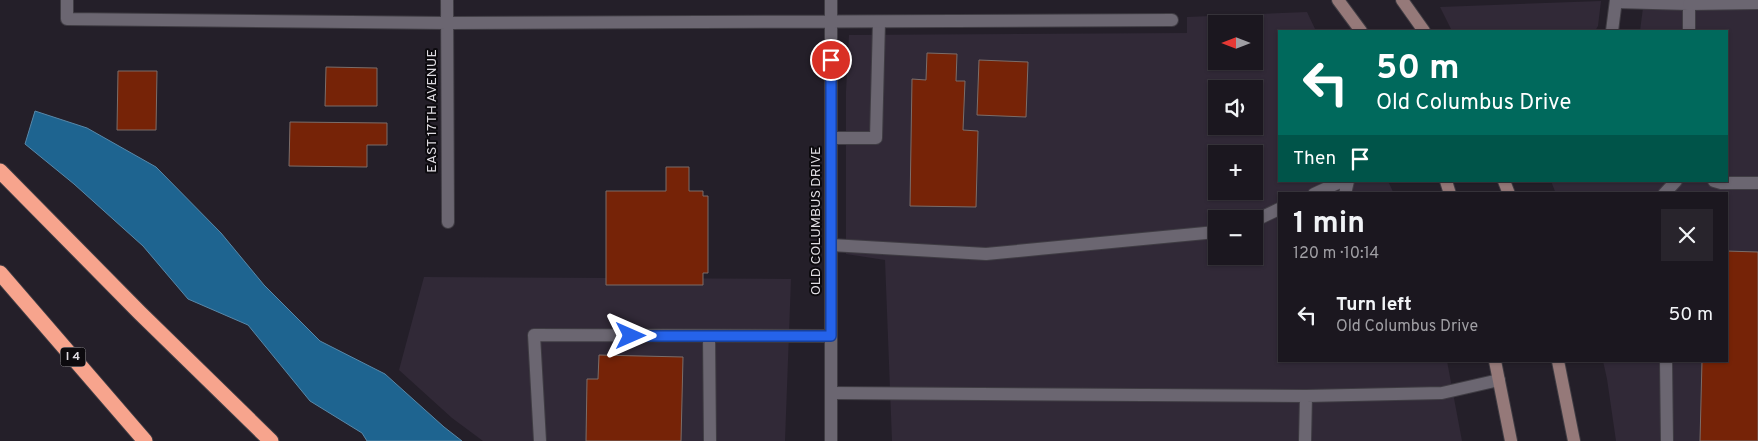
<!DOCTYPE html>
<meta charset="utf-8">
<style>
body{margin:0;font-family:Overpass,sans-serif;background:#28242c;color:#f1f3f6;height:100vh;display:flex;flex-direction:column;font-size:19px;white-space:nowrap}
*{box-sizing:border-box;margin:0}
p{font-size:16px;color:#a09fa4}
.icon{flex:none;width:28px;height:28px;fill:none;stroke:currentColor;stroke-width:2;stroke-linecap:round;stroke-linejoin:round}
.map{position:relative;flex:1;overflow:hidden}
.panel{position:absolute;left:1278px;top:192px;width:450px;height:170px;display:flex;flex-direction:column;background:#1b171f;border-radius:0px;box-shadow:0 1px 4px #0004,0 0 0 1px #39363d}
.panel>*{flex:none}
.top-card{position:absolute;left:1278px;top:30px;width:450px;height:152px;border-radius:0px;box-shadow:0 1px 4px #0004,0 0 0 1px #39363d;background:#00695c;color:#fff;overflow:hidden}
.needle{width:32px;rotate:270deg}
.fabs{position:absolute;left:1208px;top:15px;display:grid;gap:10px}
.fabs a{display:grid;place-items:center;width:55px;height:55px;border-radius:0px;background:#1b171f;box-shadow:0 1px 4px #0004,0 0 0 1px #39363d;font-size:25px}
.pin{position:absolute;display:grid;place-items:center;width:42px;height:42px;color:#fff;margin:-21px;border:2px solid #fff;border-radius:50%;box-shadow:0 1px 5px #0007}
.me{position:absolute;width:55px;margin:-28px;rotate:90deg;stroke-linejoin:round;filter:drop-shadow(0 0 4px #0008)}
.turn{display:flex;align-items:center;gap:18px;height:105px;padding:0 15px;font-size:22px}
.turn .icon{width:65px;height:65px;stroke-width:2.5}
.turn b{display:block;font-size:35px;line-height:42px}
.then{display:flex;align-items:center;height:48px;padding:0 15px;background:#0003;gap:10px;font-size:19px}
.round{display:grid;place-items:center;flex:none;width:52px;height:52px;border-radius:0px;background:#28242c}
.overview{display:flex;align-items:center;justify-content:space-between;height:85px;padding:0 15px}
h1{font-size:30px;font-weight:700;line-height:38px}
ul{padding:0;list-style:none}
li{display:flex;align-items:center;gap:15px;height:75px;padding:0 15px}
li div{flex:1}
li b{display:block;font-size:19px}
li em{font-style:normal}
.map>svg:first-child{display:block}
.built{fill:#312937;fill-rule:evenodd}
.water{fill:#1e6490;stroke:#5888a9}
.building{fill:#762307;stroke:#7b6d69}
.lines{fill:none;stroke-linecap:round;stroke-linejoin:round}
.service-casing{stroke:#3f3c43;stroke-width:14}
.minor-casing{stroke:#3f3c43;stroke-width:14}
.secondary-casing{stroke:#3f3c43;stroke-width:14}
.motorway-casing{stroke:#3f3c43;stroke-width:17}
.service{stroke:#6b6671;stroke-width:12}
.minor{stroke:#6b6671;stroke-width:12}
.secondary{stroke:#957979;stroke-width:12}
.motorway{stroke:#f7a48d;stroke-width:15}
.route-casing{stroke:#184099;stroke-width:12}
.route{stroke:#2563eb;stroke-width:9}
.labels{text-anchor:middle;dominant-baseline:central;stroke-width:4;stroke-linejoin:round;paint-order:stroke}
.shield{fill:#0c0a0e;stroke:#a09da2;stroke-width:1}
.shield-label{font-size:12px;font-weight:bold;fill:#dfdce2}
.street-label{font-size:14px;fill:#dfdce2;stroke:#0c0a0e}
</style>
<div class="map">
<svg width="1758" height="441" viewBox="0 0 1758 441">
<rect width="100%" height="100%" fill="#241f29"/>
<!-- built -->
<path class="built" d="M1644,0H1758V441H1616L1607,379L1603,361H1726V194H1556L1551,181H1726V31H1640Z
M1601,1L1598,26L1595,31H1452L1440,7Z
M1307,12L1316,31H1279V181H1388L1394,194H1279V361H1447L1462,441H892L885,260L846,254V91L849,35L1187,33V17ZM1216,24H1254V61H1216ZM1216,89H1254V126H1216ZM1216,154H1254V191H1216ZM1216,219H1254V256H1216Z
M424,277L791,279L785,441H483L452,418L399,370Z"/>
<!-- water -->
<path class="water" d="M35,111L87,128L156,167L221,233L264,285L320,341L385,374L444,427L462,441H367L362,433L310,401L248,325L188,299L143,246L74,184L25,144Z"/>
<!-- building -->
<path class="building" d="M927,53L957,54L956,81H965L963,130L978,131L976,207L910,206L912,79L926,80Z
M979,60L1028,62L1026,117L977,115Z
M326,67L377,68V106H325Z
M118,71H157L156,130H117Z
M290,122L387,123V145H367V167L289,166Z
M666,167H689V191H703V196H708V273H703V285H606V191H666Z
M1726,251L1758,252V441H1700L1702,361H1726Z
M599,355L683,357L681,441H586L587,379H598Z"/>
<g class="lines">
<!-- service casing -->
<g class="service-casing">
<path id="service" d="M1616,2L1689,4V31
M831,138H876L879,22
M1714,181L1721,183H1758
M1314,194L1342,181
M1345,194L1348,181
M1664,194L1676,181
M1254,221L1279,209
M831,245L986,254L1216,232
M709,336L710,441
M1666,361L1667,441
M831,393L1306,396L1442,393L1499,380
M540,441L534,335L831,336
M1305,441L1306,396"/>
</g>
<!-- minor casing -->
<g class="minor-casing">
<path id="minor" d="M67,0V19L447,23L1172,20
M447,0L448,222
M831,0V441
M1689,4L1758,3
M1612,31L1616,0"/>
</g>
<!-- secondary casing -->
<g class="secondary-casing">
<path id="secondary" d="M1338,0L1361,31
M1402,0L1424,31
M1446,181L1450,194
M1504,181L1509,194
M1495,361L1511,441
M1558,361L1574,441"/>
</g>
<!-- motorway casing -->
<g class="motorway-casing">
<path id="motorway" d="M0,171L140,313L271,441
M0,273L145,441"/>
</g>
<!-- service -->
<use href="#service" class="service"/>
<!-- minor -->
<use href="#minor" class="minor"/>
<!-- secondary -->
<use href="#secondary" class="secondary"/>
<!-- motorway -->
<use href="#motorway" class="motorway"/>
</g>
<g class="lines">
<!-- route casing -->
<g class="route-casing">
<path id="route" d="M631,336H831V60"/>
</g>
<!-- route -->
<use href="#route" class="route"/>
</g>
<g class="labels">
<!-- shield labels -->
<rect class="shield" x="60.5" y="347.5" width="25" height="19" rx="4"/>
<g class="shield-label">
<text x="73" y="357">I 4</text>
</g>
<!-- street labels -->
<g class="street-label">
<text transform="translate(432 111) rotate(-90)">EAST 17TH AVENUE</text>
<text transform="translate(816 221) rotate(-90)">OLD COLUMBUS DRIVE</text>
</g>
</g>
</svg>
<div class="fabs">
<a><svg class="needle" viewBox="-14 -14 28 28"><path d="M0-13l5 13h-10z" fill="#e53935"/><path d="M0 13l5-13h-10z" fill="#a09fa4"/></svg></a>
<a><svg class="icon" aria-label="sound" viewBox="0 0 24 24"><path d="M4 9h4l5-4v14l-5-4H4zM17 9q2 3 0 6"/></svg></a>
<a>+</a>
<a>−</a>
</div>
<div class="pin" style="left:831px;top:60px;background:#d93025"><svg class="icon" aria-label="arrive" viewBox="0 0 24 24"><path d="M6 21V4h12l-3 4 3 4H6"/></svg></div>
<svg class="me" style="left:631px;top:336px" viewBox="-20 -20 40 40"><path d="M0-17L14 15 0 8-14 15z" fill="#2563eb" stroke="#fff" stroke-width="4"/></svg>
<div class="top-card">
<div class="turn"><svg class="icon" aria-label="left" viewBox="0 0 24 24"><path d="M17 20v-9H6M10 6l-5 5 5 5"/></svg><div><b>50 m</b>Old Columbus Drive</div></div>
<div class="then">Then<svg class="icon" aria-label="arrive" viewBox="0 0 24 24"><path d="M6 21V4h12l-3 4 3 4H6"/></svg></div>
</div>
<section class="panel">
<div class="overview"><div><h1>1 min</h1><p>120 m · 10:14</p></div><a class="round"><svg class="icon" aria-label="close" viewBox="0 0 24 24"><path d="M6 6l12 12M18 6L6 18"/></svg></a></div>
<ul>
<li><svg class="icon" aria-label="left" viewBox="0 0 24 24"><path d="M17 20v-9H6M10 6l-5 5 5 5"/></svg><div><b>Turn left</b><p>Old Columbus Drive</p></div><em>50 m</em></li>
</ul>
</section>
</div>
